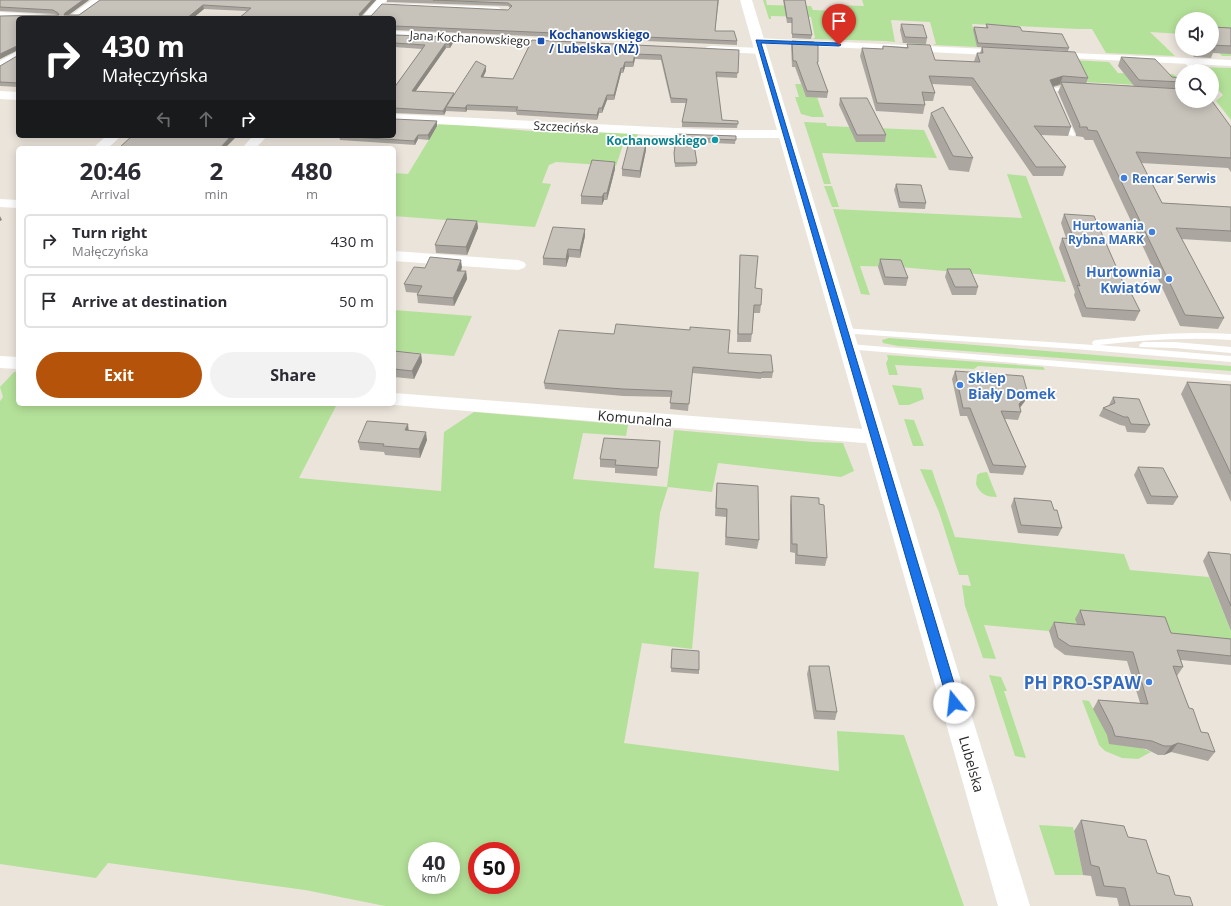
<!DOCTYPE html>
<meta charset="utf-8">
<style>
body{margin:0;font-family:"Open Sans",sans-serif;background:#f2f2f3;color:#2b2b33;height:100vh;display:flex;flex-direction:column;font-size:15px;white-space:nowrap}
*{box-sizing:border-box;margin:0}
p{font-size:13px;color:#7c7c81}
.icon{flex:none;width:22px;height:22px;fill:none;stroke:currentColor;stroke-width:2;stroke-linecap:round;stroke-linejoin:round}
.map{position:relative;flex:1;overflow:hidden}
.details{position:absolute;left:16px;top:146px;width:380px;height:260px;display:flex;flex-direction:column;background:#fff;border-radius:6px;box-shadow:0 2px 10px #0003}
.details>*{flex:none}
.guide{position:absolute;left:16px;top:16px;width:380px;height:122px;border-radius:6px;box-shadow:0 2px 10px #0003;background:#202124;color:#fff;overflow:hidden}
.fabs{position:absolute;left:1175px;top:12px;display:grid;gap:8px}
.fabs a{display:grid;place-items:center;width:44px;height:44px;border-radius:50%;background:#fff;box-shadow:0 2px 10px #0003;font-size:20px}
.speed{position:absolute;left:408px;top:842px;display:flex;gap:8px;font-size:20px;font-weight:700;text-align:center}
.speed>*{display:grid;place-content:center;width:52px;height:52px;border-radius:50%;background:#fff;box-shadow:0 2px 10px #0003;line-height:1}
.speed small{font-size:10px;font-weight:400}
.speed .limit{border:6px solid #d22;background:#fff;color:#111}
.pin{position:absolute;display:grid;place-items:center;width:34px;height:34px;color:#fff;margin:-41px -17px;border-radius:50% 50% 50% 0;rotate:-45deg;box-shadow:0 0 4px #0007}
.pin .icon{rotate:45deg}
.me{position:absolute;width:44px;margin:-22px;rotate:344deg;stroke-linejoin:round;filter:drop-shadow(0 0 3px #0008)}
.turn{display:flex;align-items:center;gap:14px;height:84px;padding:0 20px;font-size:18px}
.turn .icon{width:52px;height:52px;stroke-width:2.5}
.turn b{display:block;font-size:28px;line-height:34px}
.lanes{display:flex;align-items:center;height:38px;padding:0 20px;background:#0003;justify-content:center;gap:20px;direction:ltr}
.lanes .off{opacity:.35}
.eta{display:flex;justify-content:space-evenly;align-items:center;height:68px;text-align:center}
.eta b{font-size:24px;font-weight:700;line-height:28px}
.cta{display:flex;gap:8px;margin-top:auto;padding:8px 20px}
.cta a{flex:1;height:46px;border-radius:24px;background:#b45309;color:#fff;font-size:16px;font-weight:700;line-height:46px;text-align:center}
.cta a+a{background:#f2f2f3;color:#2b2b33}
ul{padding:0;list-style:none}
li{display:flex;align-items:center;gap:12px;height:54px;margin:0 8px 6px;padding:0 12px;border:2px solid #e1e1e2;border-radius:6px}
li div{flex:1}
li b{display:block;font-size:15px}
li em{font-style:normal}
.map>svg:first-child{display:block}
.green{fill:#b4e199;fill-rule:evenodd}
.lines{fill:none;stroke-linecap:round;stroke-linejoin:round}
.service{fill:#fff;fill-rule:evenodd}
.minor{fill:#fff;fill-rule:evenodd}
.secondary{fill:#fff;fill-rule:evenodd}
.wall{fill:#aba7a0}
.shaded-wall{fill:#8b8882}
.building{fill:#c7c2ba;stroke:#8b8882}
.route{fill:#1a73e8;stroke:#114b97}
.transit-dot{fill:#1a4fb4;stroke:#fff;stroke-width:1.5}
.culture-dot{fill:#0f9aa8;stroke:#fff;stroke-width:1.5}
.shop-dot{fill:#3f7fe0;stroke:#fff;stroke-width:1.5}
.labels{text-anchor:middle;dominant-baseline:central;stroke-width:3.5;stroke-linejoin:round;paint-order:stroke}
.far-transit-label{font-size:12px;font-weight:bold;fill:#164399;stroke:#fff;text-anchor:start}
.far-street-label{font-size:12px;fill:#292929;stroke:#fff}
.far-culture-label{font-size:12px;font-weight:bold;fill:#0d838f;stroke:#fff;text-anchor:end}
.far-shop-label{font-size:12px;font-weight:bold;fill:#366cbe;stroke:#fff;text-anchor:start}
.shop-label{font-size:14px;font-weight:bold;fill:#366cbe;stroke:#fff;text-anchor:end}
.street-label{font-size:14px;fill:#292929;stroke:#fff}
.near-shop-label{font-size:17px;font-weight:bold;fill:#366cbe;stroke:#fff;text-anchor:end}
</style>
<div class="map">
<svg width="1231" height="906" viewBox="0 0 1231 906">
<rect width="100%" height="100%" fill="#ebe4db"/>
<!-- green -->
<path class="green" d="M763,0H766L767,5L811,6L813,10L837,11V5L864,6L862,0H1231V56H1222L1212,45V19H1182V34L1150,32L1175,56L1106,53L1092,29H1078L972,24L978,47L934,45V44H936L930,22L891,20L895,42L926,43V45L885,41L812,39L815,38L811,17L771,16V19H769Z
M1072,60L1109,62L1118,73L1173,74L1182,82L1138,85L1083,82Z
M1197,67L1231,68V120L1216,101L1223,95L1212,83V71H1200Z
M795,84H801L806,97H817L824,117H812L801,114L795,97H799Z
M804,122L826,123L827,126L924,130L937,158L822,153L831,184H824Z
M439,123L530,131L638,133L635,145H623L616,166L556,162L549,165L542,183L551,184L535,227L394,216V173L408,174Z
M1007,174L1026,176L1066,282L900,267L860,266L870,295L861,294L833,209L1022,218Z
M824,186H832L839,207H832Z
M394,310L472,316L454,356L394,351Z
M889,338L1231,366V371L898,346L883,343L882,340Z
M887,355L1043,367L1045,370L978,366L974,369L895,365L898,375H889L886,363L888,359Z
M14,372H18V404H337L299,478L441,491L444,432L474,412L628,425L626,436L583,433L573,479L667,487L674,430L813,442L843,443L854,471L841,477L718,463L712,492L668,487L660,513L654,568L699,572L692,649L642,643L624,743L839,771L837,731L904,735L964,906H385L305,890L108,863L96,878L0,864V401L3,397L0,387ZM417,851H451V885H417ZM477,851H511V885H477Z
M892,385L921,388L924,399L909,405H899Z
M904,419L914,420L924,446H913Z
M920,469L932,470L955,537L1124,554L1130,570L1209,577L1231,631V649L1076,619L1080,634L984,625L996,659L983,658L965,606L962,585L971,586L968,575H959L939,512Z
M987,472L997,497C986,497 980,494 976,484L977,475L980,473Z
M989,675L1001,677L1007,691H1004L1026,758L1015,756Z
M1082,700L1089,701L1106,732L1151,752L1138,759L1122,758L1105,751L1099,745Z
M1039,825L1073,827L1083,875H1055Z"/>
<g class="lines">
<!-- service -->
<path class="service" d="M377,3L498,7L501,9L498,11L379,6L377,5Z
M1184,60H1188L1198,71H1192L1184,62Z
M1073,87L1076,89L1075,90L1056,91L1058,99L1055,101L1052,99L1050,88Z
M1212,87L1219,93L1212,98Z
M1063,118L1068,119L1075,135L1074,136L1069,135L1062,119Z
M843,328L1093,345L1092,343L1093,341L1096,340C1141,335 1186,331 1231,334V340C1186,337 1143,340 1099,345L1231,356V362L1075,349L840,333L839,331Z
M1143,342H1175L1231,347V353L1175,348L1140,347L1139,345Z
M849,344L1231,375V381L846,349L845,347Z"/>
<!-- minor -->
<path class="minor" d="M92,0H104L79,18H67Z
M377,0H387L372,18H361Z
M0,12L54,15L59,18H0Z
M394,31L559,39L564,42L559,45L394,37Z
M758,38L1008,50L1014,53L1008,56L754,43L753,41L754,39Z
M711,46L761,48L767,51L761,54L707,51L705,49L707,47Z
M18,51V59L0,69V61Z
M1050,52L1231,60V66L1046,57L1044,55L1046,53Z
M0,91L18,92V100L0,99Z
M394,114L716,130H786L791,131L792,134L791,137L786,138H716L394,122Z
M106,136H121L108,148H93Z
M253,136H267L256,148H242Z
M0,199L18,200V208L0,207Z
M394,251L518,260L524,262L526,265L524,268L518,270L394,261Z
M0,356L18,357V369L0,368Z
M394,393L876,430L883,432L886,437L883,442L876,444L394,405L390,404H394Z"/>
<!-- secondary -->
<path class="secondary" d="M740,0H752L1030,906H998Z"/>
</g>
<!-- wall -->
<path class="wall" d="M0,0H89L68,15H79L100,0H376L362,16L508,10L510,8L508,6L387,2V0H719L715,31L737,41V45L394,30V18L204,9L193,18H18V87L0,86V66L17,56V50L0,59V16L57,15L55,14L0,11Z
M783,0H805L812,35L811,39L792,38V23H787Z
M901,24L927,38L926,44L903,43L900,30Z
M986,24L1022,31L1069,48L1068,51L977,47L973,30L974,27L986,28Z
M1178,26H1182V42L1175,33Z
M1212,27L1231,28V54L1213,53L1211,58L1194,57L1188,49H1212Z
M394,35L454,37V41L450,48H446L415,92L454,94L486,71L483,77L513,79L532,40L739,50L737,78L716,77L722,120L738,121L737,128L682,127V122L686,103H671L661,60L635,59L633,67H625L623,73H621L614,100H607L602,113H599L597,120L517,115L516,112L467,110L466,112L446,111L444,115L394,113V88L422,49L394,47Z
M792,41L818,62V65L828,92L827,98L806,97L795,67H792L791,46Z
M907,44L935,60L975,62L974,61L977,53H980L982,47L1088,78L1086,84L1134,86L1118,66L1121,57L1172,77L1182,78V101L1231,127V172L1228,168L1141,163L1162,203L1231,207V242L1181,239L1224,318L1218,329L1180,326L1093,140H1085L1083,137L1076,136V134L1058,92L1061,85L1053,87L1071,127L1068,136L1041,135L1066,167L1063,176H1033L971,86L932,84L935,93L933,101H924L925,105L923,114L876,111L860,56L862,48L882,49L883,46L907,47Z
M840,98L886,135L885,142H856L839,105Z
M931,113L973,158L969,172L949,170L928,126Z
M437,126L429,140L418,139L415,145L340,140L339,136Z
M677,134L736,136L735,144L693,142L697,163L696,166L675,167L674,153Z
M646,150L640,178L622,176V169Z
M615,169L607,200H604L602,205L581,204V196Z
M896,184L926,203L925,209L899,208L894,190Z
M1064,214L1140,311L1135,321L1082,317L1074,295L1075,292L1059,248L1062,238H1066L1061,223Z
M477,221L478,228L467,255L436,253L435,245Z
M585,229V236L580,258L569,257L566,267L543,265V258Z
M740,255L755,288L761,305L760,313H754L751,342H737Z
M880,259L908,278L906,286L884,285L878,267Z
M462,267L461,271H466L467,279L454,306L418,303L417,295L418,293L406,292L404,284L425,268Z
M947,269L978,287L976,295H952L945,277Z
M614,334L728,353L773,372L772,378H761V379L692,373L688,411L670,409L671,397L623,396L545,389L544,383Z
M394,351L421,354L422,362L414,379L394,377Z
M955,371L1025,401L1020,408L1021,412L1018,420L1005,419L1026,467L1023,475L990,473L967,416H960L952,379Z
M1187,382L1231,385V502L1181,394Z
M1113,397L1150,425L1145,433L1127,432L1125,426L1120,425L1099,416L1103,408L1109,405Z
M409,430L427,440L420,458L385,455L384,452L360,450L358,442Z
M660,441L657,476L615,473V468L600,467V459Z
M1138,467L1178,497L1173,505L1147,504L1134,475Z
M717,483L759,540L757,549L725,545L726,517L715,516L716,492Z
M791,496L819,504L827,558L825,566L795,564V553L790,552V505Z
M1014,498L1054,510L1062,528L1058,536L1018,533L1011,506Z
M1208,552L1231,556V631L1203,561Z
M1080,610L1171,633L1231,639V665L1181,660L1183,667L1177,676L1189,708L1201,732L1215,752L1208,761L1171,752L1164,755H1158L1146,749L1109,744L1107,735L1093,709L1098,700L1140,703L1127,661L1065,655L1054,647L1049,631L1054,622L1077,624L1075,619Z
M672,649L699,670V674L671,672Z
M809,666L837,712L835,720L814,719L807,674Z
M1081,820L1128,837L1157,873L1175,895L1193,906H1119L1117,898L1096,896L1091,876L1083,875L1074,831Z"/>
<!-- shaded-wall -->
<path class="shaded-wall" d="M83,0H89L66,17L64,15L65,13Z
M372,0H376L359,18V14Z
M203,5L204,9L193,18H187Z
M454,37V41L450,48L449,44Z
M445,44L446,48L413,95L412,91Z
M17,46L18,50L0,59V54Z
M635,54V59L633,67V62Z
M625,62V67L623,73V68Z
M486,66V71L481,82V77Z
M621,68V73L614,100V95Z
M1063,76L1060,84L1048,88L1050,80Z
M607,95V100L602,113V108Z
M467,105V110L466,112L465,108Z
M446,107V111L444,115L443,111Z
M599,108V113L597,120V115Z
M437,121V126L429,140L428,135Z
M418,135V139L415,145L414,141Z
M231,136H237L225,148H220Z
M646,143V150L640,178V171Z
M615,162V169L607,200V193Z
M604,193V200L602,205V197Z
M0,216L2,220L0,221Z
M477,221L478,228L467,255L466,247Z
M585,229V236L580,258V250Z
M568,249L569,257L566,267V259Z
M461,260L462,267L458,278L457,271Z
M466,271L467,279L454,306L453,298Z
M421,354L422,362L414,379L412,371Z
M1028,394L1025,401L1016,412L1019,404Z
M408,424L409,433L405,430Z
M426,432L427,440L420,458L419,449Z
M1178,743L1171,752L1164,755L1171,746Z"/>
<!-- building -->
<path class="building" d="M0,0H83L65,13L64,15H79L100,0H372L359,14L360,16H371L382,4L508,10L512,6L508,3L433,0H718L715,31H734L737,41L394,26V18H239L251,8L203,5L187,18H18V83L0,82V66L17,56V46L0,54V16L59,15L58,13L53,10L0,7Z
M784,0H805L812,35L792,34V18H787Z
M901,24L923,25L927,38L905,37Z
M986,24L1020,27L1022,31L1062,34L1069,48L978,43L974,27L988,28Z
M1178,26H1182V30Z
M1212,27L1231,28V46L1212,45L1215,50L1200,49H1212Z
M394,35L454,37L449,44H445L412,91L454,93L443,111L394,108V88L425,45L394,43Z
M532,40L739,50L738,73L716,72L722,120L738,121V124L682,122L687,99L671,98L661,55L635,54L633,62H625L623,68H621L614,95H607L602,108H599L597,115L516,110L518,107L467,105L465,108L446,107L476,61L486,66L481,77L513,79Z
M792,41L814,42V44L818,45V62H817L828,92L807,91L796,61H793Z
M907,44L930,45L935,60L980,62L977,53H983L982,47L1075,52L1088,78L1063,76L1050,80L1071,127L1034,126L1066,167H1036L973,78L929,76L935,93L922,92L925,105L877,103L862,48L883,49V46L908,48Z
M1121,57L1155,59L1172,77L1182,78V82L1139,80Z
M1061,82L1182,89V101H1212L1231,127V158L1136,152L1162,203L1231,207V231L1176,228L1224,318L1185,315L1097,131L1088,130L1087,127H1079L1080,125Z
M840,98H867L886,135H857Z
M943,107L973,158L953,156L931,113Z
M394,119L437,121L428,135H418L414,141L340,136H394Z
M677,134L736,136V140L693,138L697,163H675L674,153Z
M132,136H231L220,148H119Z
M629,142L646,143L640,171L622,169Z
M592,160L615,162L607,193H604L602,197L581,196Z
M896,184L921,185L926,203L900,202Z
M1064,214L1094,216L1126,289H1129L1140,311L1086,308L1077,285L1080,286L1062,238L1074,239Z
M447,219L477,221L466,247L435,245Z
M553,227L585,229L580,250L568,249L566,259L543,258Z
M740,255L758,256L755,288L762,289L761,305H754L752,334H738Z
M430,257L461,260L457,271H466L453,298L417,295L422,286L404,284L414,267L425,268Z
M880,259L901,260L908,278L885,277Z
M947,269H970L978,287H955Z
M616,324L690,330V327L730,330L728,353L771,355L773,372H762V373L693,367L689,404L670,403L672,391L623,389L544,383L559,330L614,334Z
M394,351L421,354L412,371L394,369Z
M955,371L1023,376L1028,394L1019,404L1021,412L1001,411L1026,467L993,465L970,408H963Z
M1187,382L1231,385V474Z
M1113,397L1139,399L1150,425L1131,424L1128,417H1124L1103,408L1115,403Z
M367,421L408,424L405,430L426,432L419,449L383,446L384,444L358,442Z
M604,438L660,441L658,468L615,465L616,460L600,459Z
M1138,467L1163,468L1178,497L1151,496Z
M717,483L758,486L759,540L726,537L727,509L716,508Z
M791,496L819,498V504L824,505L827,558L797,555V544H792Z
M1014,498L1051,501L1054,510H1057L1062,528L1021,525Z
M1208,552L1230,554L1231,556V606Z
M1080,610L1165,617L1171,633L1231,639V656L1177,650L1183,667L1173,666L1189,708L1193,709L1201,732L1208,733L1215,752L1178,743L1171,746H1164L1152,741L1115,736L1112,727L1098,700L1148,704L1133,652L1070,646L1058,638L1054,622L1085,625Z
M672,649L699,651V670L671,668Z
M809,666H829L837,712L816,711Z
M1081,820L1124,826L1128,837L1146,840L1157,873L1169,876L1175,895L1190,897L1193,906H1130L1125,888L1104,886L1099,867L1091,865Z"/>
<!-- route -->
<path class="route" d="M756,40L839,43L841,45L839,46L761,43L960,703L958,707L954,708L950,707L948,703Z"/>
<!-- markers -->
<rect class="transit-dot" x="537" y="37" width="8" height="8" rx="2"/>
<circle class="culture-dot" cx="715" cy="140" r="4"/>
<g class="shop-dot">
<circle cx="1124" cy="178" r="4"/>
<circle cx="1152" cy="232" r="4"/>
<circle cx="1169" cy="279" r="4"/>
<circle cx="960" cy="385" r="4"/>
<circle cx="1149" cy="682" r="4"/>
</g>
<g class="labels">
<!-- far-transit labels -->
<g class="far-transit-label">
<text x="549" y="34">Kochanowskiego<tspan x="549" dy="14">/ Lubelska (NŻ)</tspan></text>
</g>
<!-- far-street labels -->
<g class="far-street-label">
<text transform="translate(470 38) rotate(3)">Jana Kochanowskiego</text>
<text transform="translate(566 127) rotate(3)">Szczecińska</text>
</g>
<!-- far-culture labels -->
<g class="far-culture-label">
<text x="707" y="140">Kochanowskiego</text>
</g>
<!-- far-shop labels -->
<g class="far-shop-label">
<text x="1132" y="178">Rencar Serwis</text>
<text x="1144" y="225" text-anchor="end">Hurtowania<tspan x="1144" dy="14">Rybna MARK</tspan></text>
</g>
<!-- shop labels -->
<g class="shop-label">
<text x="1161" y="271">Hurtownia<tspan x="1161" dy="16">Kwiatów</tspan></text>
<text x="968" y="377" text-anchor="start">Sklep<tspan x="968" dy="16">Biały Domek</tspan></text>
</g>
<!-- street labels -->
<g class="street-label">
<text transform="translate(635 418) rotate(5)">Komunalna</text>
<text transform="translate(972 764) rotate(74)">Lubelska</text>
</g>
<!-- near-shop labels -->
<g class="near-shop-label">
<text x="1141" y="682">PH PRO-SPAW</text>
</g>
</g>
</svg>
<div class="fabs">
<a><svg class="icon" aria-label="sound" viewBox="0 0 24 24"><path d="M4 9h4l5-4v14l-5-4H4zM17 9q2 3 0 6"/></svg></a>
<a><svg class="icon" aria-label="search" viewBox="0 0 24 24"><circle cx="10" cy="10" r="6"/><path d="M15 15l6 6"/></svg></a>
</div>
<div class="speed"><div>40<small>km/h</small></div><div class="limit">50</div></div>
<div class="pin" style="left:839px;top:45px;background:#d93025"><svg class="icon" aria-label="arrive" viewBox="0 0 24 24"><path d="M6 21V4h12l-3 4 3 4H6"/></svg></div>
<svg class="me" style="left:954px;top:703px" viewBox="-20 -20 40 40"><circle r="19" fill="#fff"/><path d="M0-13L10 11 0 6-10 11z" fill="#1a73e8"/></svg>
<div class="guide">
<div class="turn"><svg class="icon" aria-label="right" viewBox="0 0 24 24"><path d="M7 20v-9h11M14 6l5 5-5 5"/></svg><div><b>430 m</b>Małęczyńska</div></div>
<div class="lanes"><svg class="icon off" aria-label="left" viewBox="0 0 24 24"><path d="M17 20v-9H6M10 6l-5 5 5 5"/></svg><svg class="icon off" aria-label="ahead" viewBox="0 0 24 24"><path d="M12 20V5M6 11l6-6 6 6"/></svg><svg class="icon" aria-label="right" viewBox="0 0 24 24"><path d="M7 20v-9h11M14 6l5 5-5 5"/></svg></div>
</div>
<section class="details">
<div class="eta">
<div><b>20:46</b><p>Arrival</p></div>
<div><b>2</b><p>min</p></div>
<div><b>480</b><p>m</p></div>
</div>
<ul>
<li><svg class="icon" aria-label="right" viewBox="0 0 24 24"><path d="M7 20v-9h11M14 6l5 5-5 5"/></svg><div><b>Turn right</b><p>Małęczyńska</p></div><em>430 m</em></li>
<li><svg class="icon" aria-label="arrive" viewBox="0 0 24 24"><path d="M6 21V4h12l-3 4 3 4H6"/></svg><div><b>Arrive at destination</b></div><em>50 m</em></li>
</ul>
<div class="cta"><a>Exit</a><a>Share</a></div>
</section>
</div>
